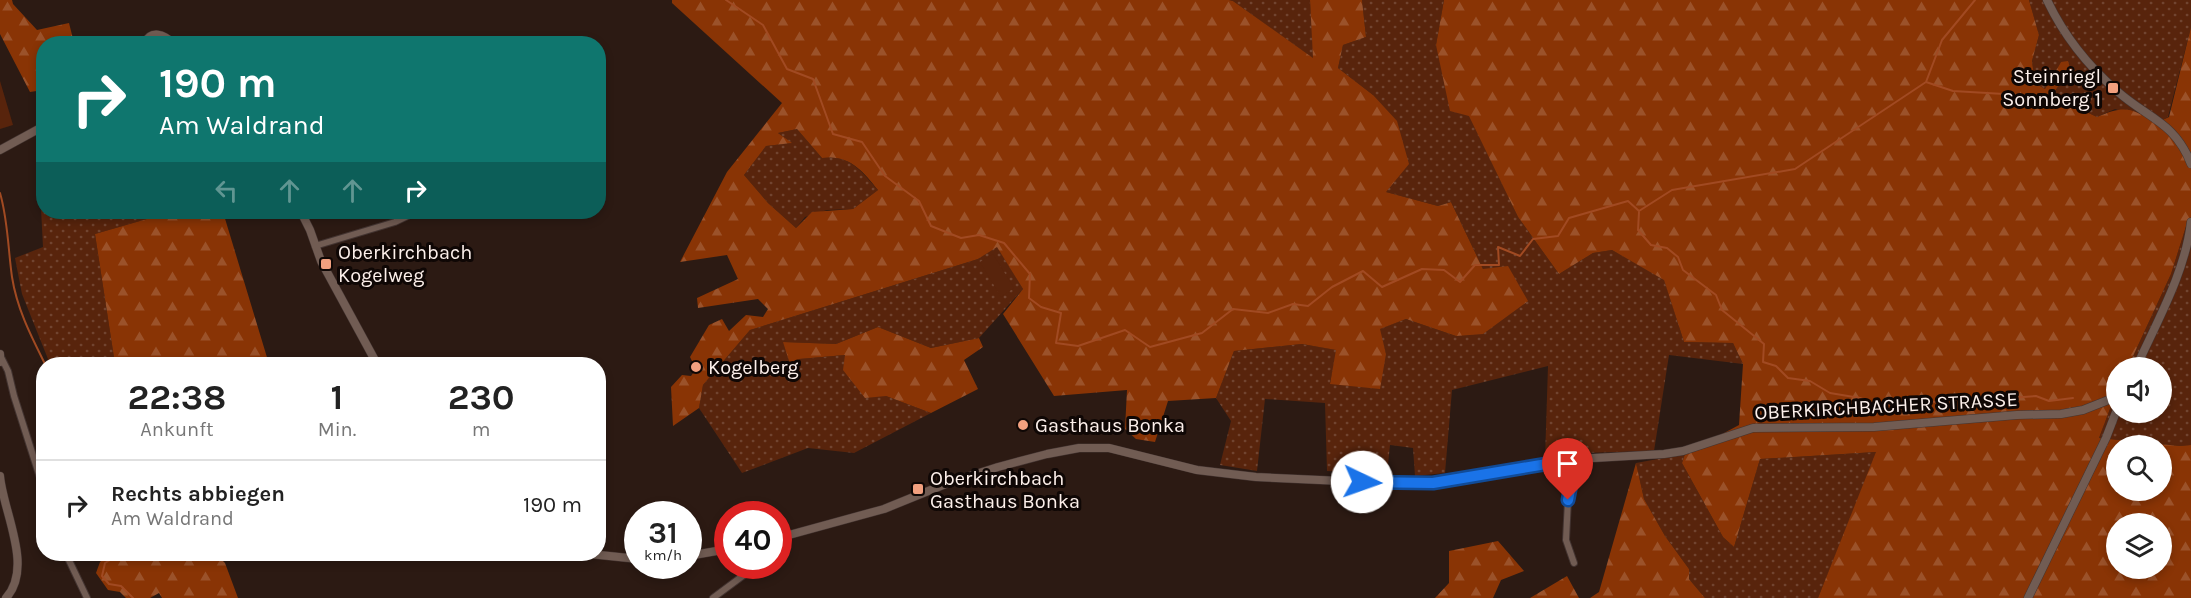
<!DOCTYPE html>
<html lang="de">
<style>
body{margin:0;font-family:Karla,sans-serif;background:#f2f2f2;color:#222;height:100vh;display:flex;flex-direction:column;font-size:22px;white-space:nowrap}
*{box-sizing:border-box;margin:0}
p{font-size:20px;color:#767676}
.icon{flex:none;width:33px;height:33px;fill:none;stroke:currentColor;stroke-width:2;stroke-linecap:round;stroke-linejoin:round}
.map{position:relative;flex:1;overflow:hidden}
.panel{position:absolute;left:36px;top:357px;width:570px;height:204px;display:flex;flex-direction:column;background:#fff;border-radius:24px;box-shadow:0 3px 9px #0003}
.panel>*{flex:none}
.guide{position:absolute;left:36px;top:36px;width:570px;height:183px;border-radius:24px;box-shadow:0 3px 9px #0003;background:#0f766e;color:#fff;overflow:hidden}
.fabs{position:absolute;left:2106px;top:357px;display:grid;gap:12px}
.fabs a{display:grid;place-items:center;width:66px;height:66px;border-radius:50%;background:#fff;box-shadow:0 3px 9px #0003;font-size:30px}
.speed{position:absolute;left:624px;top:501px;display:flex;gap:12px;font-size:30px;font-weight:700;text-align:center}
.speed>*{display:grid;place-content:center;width:78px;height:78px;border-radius:50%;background:#fff;box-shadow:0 3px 9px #0003;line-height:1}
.speed small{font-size:15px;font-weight:400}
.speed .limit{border:9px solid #d22;background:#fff;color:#111}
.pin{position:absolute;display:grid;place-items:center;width:51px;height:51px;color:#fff;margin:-62px -26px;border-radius:50% 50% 50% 0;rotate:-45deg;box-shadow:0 0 6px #0007}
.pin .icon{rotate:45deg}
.me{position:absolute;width:66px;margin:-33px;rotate:93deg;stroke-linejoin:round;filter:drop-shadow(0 0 4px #0008)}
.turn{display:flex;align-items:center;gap:21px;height:126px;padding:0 24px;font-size:27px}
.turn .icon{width:78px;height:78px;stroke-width:2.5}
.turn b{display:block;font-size:42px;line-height:51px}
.lanes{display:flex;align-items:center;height:57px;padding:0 24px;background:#0003;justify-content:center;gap:30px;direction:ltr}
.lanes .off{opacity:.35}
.eta{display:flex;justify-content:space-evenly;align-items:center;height:102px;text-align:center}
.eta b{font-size:36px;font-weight:700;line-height:42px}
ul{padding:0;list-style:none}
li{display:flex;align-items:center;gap:18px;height:90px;padding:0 24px;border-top:2px solid #e0e0e0}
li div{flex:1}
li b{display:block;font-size:22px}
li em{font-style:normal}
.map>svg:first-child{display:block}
.grass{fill:url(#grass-dots)}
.forest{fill:url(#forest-firs);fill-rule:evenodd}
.pitch{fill:#58240c}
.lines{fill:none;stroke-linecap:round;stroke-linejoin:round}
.stream{stroke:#a14a22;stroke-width:2}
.minor-casing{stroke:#433431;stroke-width:8}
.tertiary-casing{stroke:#433431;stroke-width:9}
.minor{stroke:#715c53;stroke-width:6}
.tertiary{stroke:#715c53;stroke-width:8}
.route-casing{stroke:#114b97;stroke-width:15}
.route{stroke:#1a73e8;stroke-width:10}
.poi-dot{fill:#f2a07f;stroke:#0f0705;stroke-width:2}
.labels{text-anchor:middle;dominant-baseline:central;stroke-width:6;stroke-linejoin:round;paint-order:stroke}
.poi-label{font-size:20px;fill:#fdf0eb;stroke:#0f0705;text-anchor:start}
.street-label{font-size:20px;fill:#fdf0eb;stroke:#0f0705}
</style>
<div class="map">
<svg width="2191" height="598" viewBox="0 0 2191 598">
<defs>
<pattern id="grass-dots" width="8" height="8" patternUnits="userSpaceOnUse" patternTransform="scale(1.5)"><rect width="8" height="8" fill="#58240c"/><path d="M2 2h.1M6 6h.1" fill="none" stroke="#714430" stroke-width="1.8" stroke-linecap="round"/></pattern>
<pattern id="forest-firs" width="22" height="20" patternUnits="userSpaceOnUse" patternTransform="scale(1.5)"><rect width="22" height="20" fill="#893405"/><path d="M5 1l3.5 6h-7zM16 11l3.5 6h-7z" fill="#9b522a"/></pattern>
</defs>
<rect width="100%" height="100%" fill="#2c1a13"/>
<!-- grass -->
<path class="grass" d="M1229,0H1310L1314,59L1233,1Z
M1362,0H1444L1436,45L1518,217L1559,274L1593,253L1612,250L1664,279L1684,342L1733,343L1743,364L1669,355L1654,451L1581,453L1545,459L1548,366L1452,390L1445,473L1415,476L1413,448L1390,445L1387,474L1327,471L1325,403L1265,399L1257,471L1220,465L1231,421L1216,398L1234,351L1302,344L1337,350L1330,383L1386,354L1379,329L1406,319L1456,336L1483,269L1451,202L1438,206L1386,192L1373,95L1338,68L1343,45L1366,37Z
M2029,0H2191V27L2168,117L2156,124L2115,109L2097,117L2078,108H2057L2053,94L2061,62L2045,89L2035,83L2032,61L2039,35Z
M797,129L822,158C850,154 861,171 878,190L853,209L827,210L805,217L796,228L768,203L744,175L766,146L791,143L778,133Z
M43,196L44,212H171L95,234L115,364H50L22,294L15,258L43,247L41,208Z
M2191,219V445L2180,446L2099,438L2116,393V412H2162V368L2128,367L2171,274L2188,220Z
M997,246L1023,289L979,338L931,348L878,327L836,344L783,342L798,359L845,355L886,396L931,413L854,453L808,448L742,473L699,408L703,385L750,330L978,259Z
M1877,452L1818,598H1705L1689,579V569L1665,536L1644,499L1636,463L1685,454L1682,463L1723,537L1734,547L1760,459Z"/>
<!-- forest -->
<path class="forest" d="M0,0H12L13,4L37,30L69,23L74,43L44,44L43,90L30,92L0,34Z
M672,0H1229L1233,1L1313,58L1310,0H1362L1366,37L1343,45L1338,68L1373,95L1397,121L1409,164L1386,192L1438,206L1451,202L1483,269L1508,266L1528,301L1483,334L1456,336L1406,319L1380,329L1386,354L1380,389L1330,384L1336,350L1302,344L1234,351L1216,398L1168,401L1155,442L1136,439L1125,429L1127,390L1054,396L1003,314L1023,289L997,247L978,259L750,330L703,385L699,408L673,426L671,387L682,375L691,376L696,369L690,357L709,325L722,319L729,331L746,315L763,317L768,309L758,299L698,308L697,298L738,279L727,255L680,262L727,172L782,103L672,3ZM797,129L822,158C849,154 863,171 878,190L853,209L812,212L796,228L768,203L744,175L766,146L792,143L778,133Z
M1444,0H2029L2039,35L2032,61L2035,83L2045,89L2061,62L2068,61L2070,68L2053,94L2057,108H2078L2097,117C2125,105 2131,108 2156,123L2169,117L2191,27V219L2188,220L2171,274L2128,367L2116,368V393L2099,438L2180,446L2191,445V598H1818L1876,452L1760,459L1734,547L1723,537L1682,463L1685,454L1739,425L1743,364L1733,343L1684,342L1664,280L1612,250L1593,253L1559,274L1518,217L1469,116L1450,111L1436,45ZM2116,446H2162V490H2116ZM2116,524H2162V568H2116Z
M171,212H223L269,364H115L95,234Z
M878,327L931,348L979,338L983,347L964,360L978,389L931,413L886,396L865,398L843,370L845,355L799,359L800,368L792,370L783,342L836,344Z
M1636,463L1644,499L1665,536L1689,569V579L1705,598H1590L1599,592Z
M1498,541L1524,571L1501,580L1493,598H1435L1449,583V551Z
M109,554H216L225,563L238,598H162L159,593L150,598H126L120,592L108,590L96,573L100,562Z
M1567,576L1579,598H1530Z"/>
<!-- pitch -->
<path class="pitch" d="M0,81L13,125L0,129Z
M993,254L1014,288L1001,297L980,262Z"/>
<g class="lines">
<!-- stream -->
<path class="stream" d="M726,0L763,25L787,69L813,79L833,134L862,142L885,176L919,201L931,226L961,238L979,235L1004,243L1030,274L1029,298L1041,307L1061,313L1056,343L1078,346L1125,330L1150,347L1202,333L1233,309L1268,313L1293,304L1308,306L1332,287L1363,271L1382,287L1422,269L1444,270L1460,282L1475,265H1499L1498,247L1520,256L1533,239L1558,236L1569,218L1628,201L1639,211L1672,190L1795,169L1926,82L1953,91L2040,96
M1926,82L1942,40L1975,0
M0,193C8,220 8,249 12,277C17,309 31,336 45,364
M1639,212L1638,230L1651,245L1667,248L1678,257L1683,270L1716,295L1722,310L1764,344L1763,362L1776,366L1788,378L1810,381L1830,393L1860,398L1878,405L1908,404L1918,399L1935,402L1947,396L1979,402L1994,399L2036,396L2049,401L2073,398
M120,554L105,563L102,576L109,584L121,586L133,598"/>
<!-- minor casing -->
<g class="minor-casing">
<path id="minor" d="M402,44L403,43
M315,246L395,222L416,212
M0,355L8,371L14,396L44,490
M66,554L87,598
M1574,563L1566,540L1568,500L1576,459
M713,598L756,566"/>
</g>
<!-- tertiary casing -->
<g class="tertiary-casing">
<path id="tertiary" d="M2047,0C2064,36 2087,65 2117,91C2147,118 2175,122 2191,164
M144,44C151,29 164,34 174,44
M0,150L44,126
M301,212L310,230L321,261L377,364
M0,354V362
M2136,368C2157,321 2185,273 2191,222
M0,476C3,512 34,567 6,598
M778,538L884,509L948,483L998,467L1047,454L1079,448H1109L1197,470L1256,477L1408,484L1449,481L1576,459L1664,454L1683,451L1753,428L1874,427L2017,415L2061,414L2083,410L2116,397
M590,554L638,559
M688,556L728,549
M2028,598L2106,438L2116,412"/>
</g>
<!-- minor -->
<use href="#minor" class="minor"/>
<!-- tertiary -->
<use href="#tertiary" class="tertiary"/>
</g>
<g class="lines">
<!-- route casing -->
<g class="route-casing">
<path id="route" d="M1362,482L1433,483L1576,459L1568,500"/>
</g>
<!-- route -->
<use href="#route" class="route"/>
</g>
<!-- markers -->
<g class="poi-dot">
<rect x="2107" y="82" width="12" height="12" rx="3"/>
<rect x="320" y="258" width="12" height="12" rx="3"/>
<circle cx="696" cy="367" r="6"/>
<circle cx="1023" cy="425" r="6"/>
<rect x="912" y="483" width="12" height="12" rx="3"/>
</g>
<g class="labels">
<!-- poi labels -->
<g class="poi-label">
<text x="2101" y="76" text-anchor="end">Steinriegl<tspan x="2101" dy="23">Sonnberg 1</tspan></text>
<text x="338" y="252">Oberkirchbach<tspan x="338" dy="23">Kogelweg</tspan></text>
<text x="708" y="367">Kogelberg</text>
<text x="1035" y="425">Gasthaus Bonka</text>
<text x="930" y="478">Oberkirchbach<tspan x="930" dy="23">Gasthaus Bonka</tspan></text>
</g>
<!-- street labels -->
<g class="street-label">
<text transform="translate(1886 406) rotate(-3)">OBERKIRCHBACHER STRASSE</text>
</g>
</g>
</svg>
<div class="fabs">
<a><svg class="icon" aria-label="sound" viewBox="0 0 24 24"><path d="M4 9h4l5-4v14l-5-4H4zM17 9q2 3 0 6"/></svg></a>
<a><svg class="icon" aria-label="search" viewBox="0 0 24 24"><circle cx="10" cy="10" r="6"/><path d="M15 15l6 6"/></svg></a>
<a><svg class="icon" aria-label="layers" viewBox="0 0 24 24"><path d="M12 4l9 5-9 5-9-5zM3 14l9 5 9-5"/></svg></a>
</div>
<div class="speed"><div>31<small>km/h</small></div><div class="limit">40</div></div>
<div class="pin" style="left:1568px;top:500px;background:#d93025"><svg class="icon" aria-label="arrive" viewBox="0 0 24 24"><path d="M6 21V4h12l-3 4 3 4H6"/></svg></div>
<svg class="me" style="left:1362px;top:482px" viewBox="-20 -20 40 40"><circle r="19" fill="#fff"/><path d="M0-13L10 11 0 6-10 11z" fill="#1a73e8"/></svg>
<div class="guide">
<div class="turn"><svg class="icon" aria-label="right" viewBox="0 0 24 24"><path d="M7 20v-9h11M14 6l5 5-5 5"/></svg><div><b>190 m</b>Am Waldrand</div></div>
<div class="lanes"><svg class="icon off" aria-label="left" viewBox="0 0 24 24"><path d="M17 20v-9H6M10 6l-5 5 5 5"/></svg><svg class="icon off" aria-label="ahead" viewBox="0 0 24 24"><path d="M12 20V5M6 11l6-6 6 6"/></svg><svg class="icon off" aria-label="ahead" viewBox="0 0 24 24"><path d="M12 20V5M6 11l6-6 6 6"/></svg><svg class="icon" aria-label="right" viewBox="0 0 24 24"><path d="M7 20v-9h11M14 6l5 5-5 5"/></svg></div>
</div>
<section class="panel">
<div class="eta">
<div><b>22:38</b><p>Ankunft</p></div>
<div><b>1</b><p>Min.</p></div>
<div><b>230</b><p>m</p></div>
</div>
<ul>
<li><svg class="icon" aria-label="right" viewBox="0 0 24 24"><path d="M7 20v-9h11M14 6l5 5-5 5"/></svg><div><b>Rechts abbiegen</b><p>Am Waldrand</p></div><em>190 m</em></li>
</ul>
</section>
</div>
